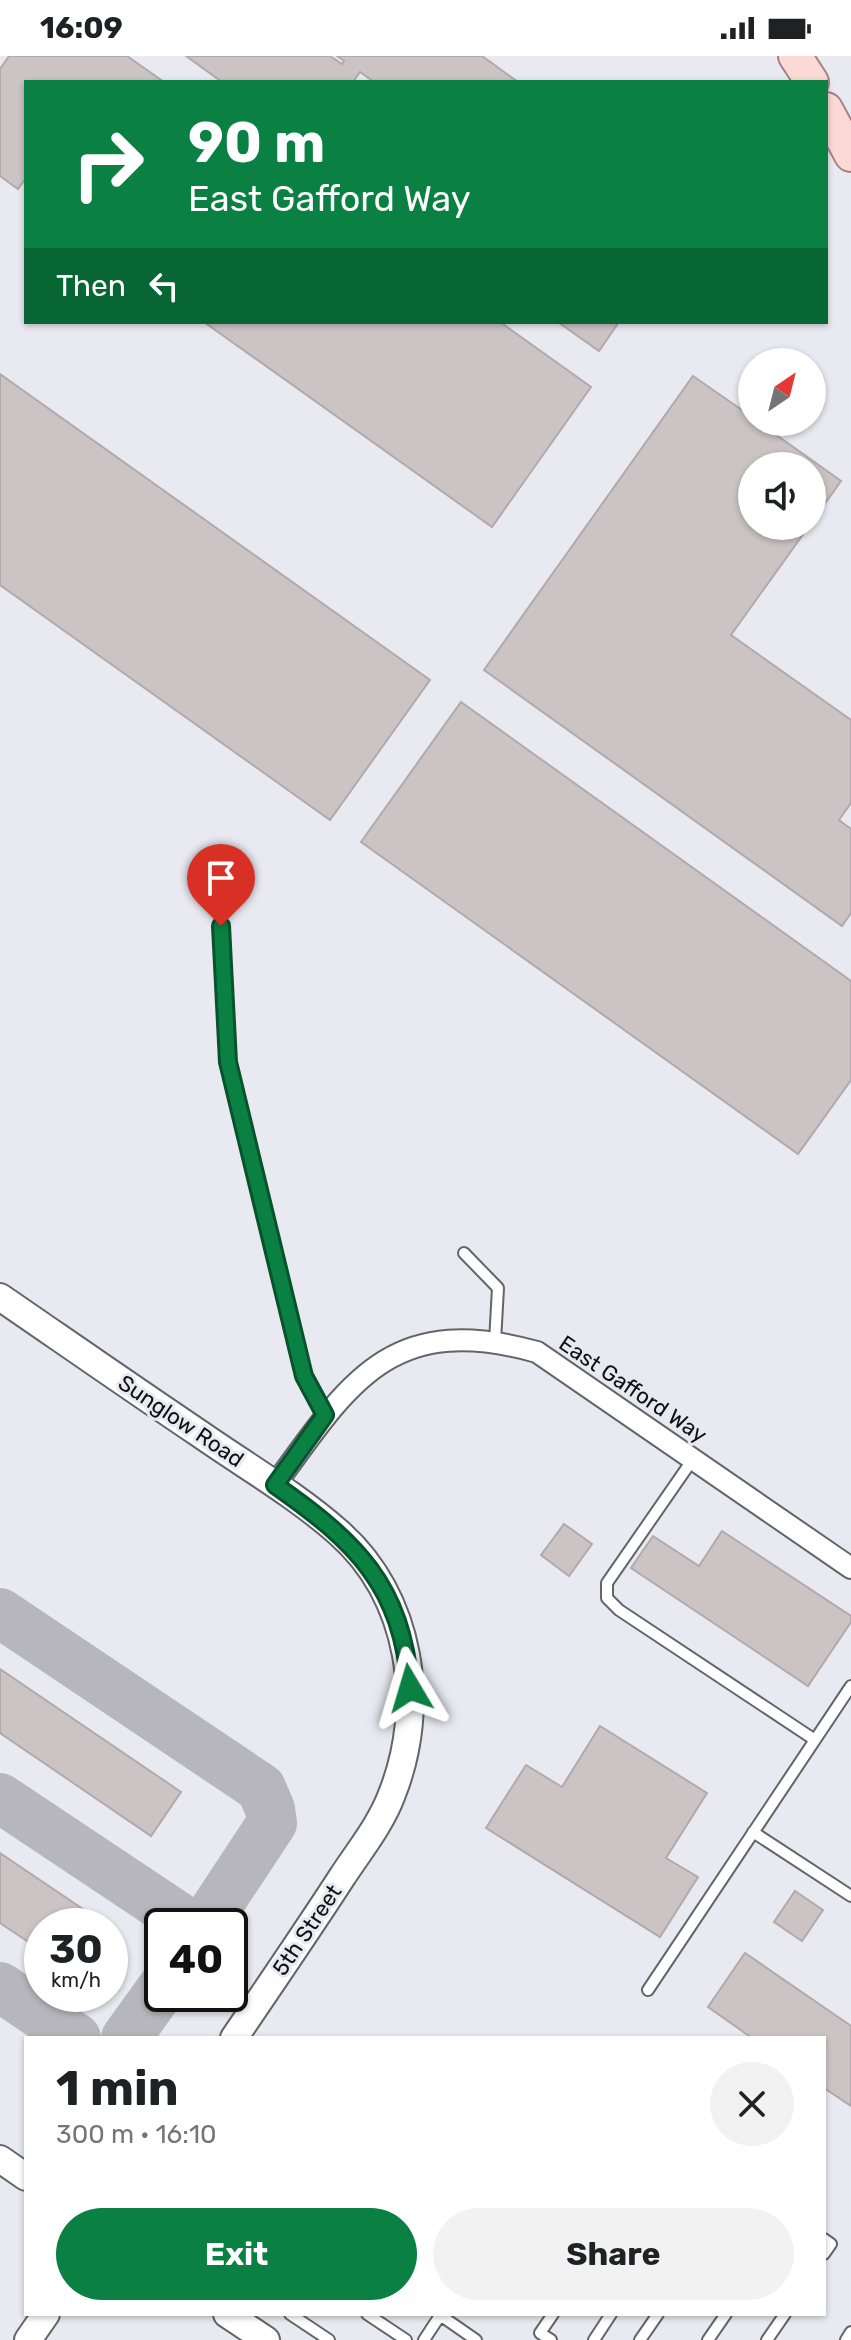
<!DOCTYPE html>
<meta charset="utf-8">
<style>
body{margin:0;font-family:Rubik,sans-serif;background:#f2f2f2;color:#202124;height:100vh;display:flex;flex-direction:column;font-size:30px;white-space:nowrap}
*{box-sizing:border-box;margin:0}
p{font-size:26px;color:#757577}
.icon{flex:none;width:44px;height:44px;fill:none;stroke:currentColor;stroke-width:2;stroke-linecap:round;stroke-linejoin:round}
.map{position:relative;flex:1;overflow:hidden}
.sheet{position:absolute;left:24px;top:1980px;width:802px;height:280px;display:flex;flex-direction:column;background:#fff;border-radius:0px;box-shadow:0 2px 6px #0004}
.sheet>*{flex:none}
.guide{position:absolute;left:24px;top:24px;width:804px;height:244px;border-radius:0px;box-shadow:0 2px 6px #0004;background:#0b8043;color:#fff;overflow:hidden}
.needle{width:52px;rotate:35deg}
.buttons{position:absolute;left:738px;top:292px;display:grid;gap:16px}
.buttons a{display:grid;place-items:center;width:88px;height:88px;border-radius:50%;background:#fff;box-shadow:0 2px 6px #0004;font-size:40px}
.speed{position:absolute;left:24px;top:1852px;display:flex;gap:16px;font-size:40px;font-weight:700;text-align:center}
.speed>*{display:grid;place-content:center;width:104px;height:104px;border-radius:50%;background:#fff;box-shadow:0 2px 6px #0004;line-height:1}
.speed small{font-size:20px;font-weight:400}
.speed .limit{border:4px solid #111;border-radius:12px;background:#fff;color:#111}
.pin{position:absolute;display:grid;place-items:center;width:68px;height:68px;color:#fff;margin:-82px -34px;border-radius:50% 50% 50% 0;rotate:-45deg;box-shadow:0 0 8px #0007}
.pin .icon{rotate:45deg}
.me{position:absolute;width:88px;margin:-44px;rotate:353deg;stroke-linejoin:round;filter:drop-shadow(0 0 6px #0008)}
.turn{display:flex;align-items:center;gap:28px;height:168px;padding:0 32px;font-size:36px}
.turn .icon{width:104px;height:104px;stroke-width:2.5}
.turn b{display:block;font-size:56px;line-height:68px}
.then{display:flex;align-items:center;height:76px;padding:0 32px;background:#0003;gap:16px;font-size:30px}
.round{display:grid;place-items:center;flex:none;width:84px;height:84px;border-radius:42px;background:#f2f2f2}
.summary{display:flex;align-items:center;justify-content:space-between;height:136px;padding:0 32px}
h1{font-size:48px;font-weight:700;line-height:60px}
.action{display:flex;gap:16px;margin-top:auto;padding:16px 32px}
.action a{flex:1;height:92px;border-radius:48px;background:#0b8043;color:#fff;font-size:32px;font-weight:700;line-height:92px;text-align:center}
.action a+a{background:#f2f2f2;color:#202124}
.status{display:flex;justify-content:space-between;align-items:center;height:56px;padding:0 40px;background:#fff;direction:ltr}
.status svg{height:22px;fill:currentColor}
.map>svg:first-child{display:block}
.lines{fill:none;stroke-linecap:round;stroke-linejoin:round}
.taxiway{stroke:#b6b6bc;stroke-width:50}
.building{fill:#ccc3c5;stroke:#b2a9ac;stroke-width:2}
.service-casing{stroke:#64646b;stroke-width:14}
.minor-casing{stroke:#64646b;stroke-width:24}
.tertiary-casing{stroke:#64646b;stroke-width:30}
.primary-casing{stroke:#a78280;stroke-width:36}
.service{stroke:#fff;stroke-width:10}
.minor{stroke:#fff;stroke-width:20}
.tertiary{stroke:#fff;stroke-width:26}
.primary{stroke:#fbd9d7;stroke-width:32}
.route-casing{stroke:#07532c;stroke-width:20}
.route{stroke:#0b8043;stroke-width:14}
.labels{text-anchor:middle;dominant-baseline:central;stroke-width:6;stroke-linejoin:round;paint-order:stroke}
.street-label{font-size:22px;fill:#0f1012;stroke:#e9e9f1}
</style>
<div class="status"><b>16:09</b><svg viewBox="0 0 49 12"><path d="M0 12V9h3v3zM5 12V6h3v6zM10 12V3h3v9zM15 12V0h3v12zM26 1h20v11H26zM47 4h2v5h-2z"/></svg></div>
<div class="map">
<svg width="851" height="2284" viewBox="0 0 851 2284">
<rect width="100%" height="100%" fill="#e9e9f1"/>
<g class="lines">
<!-- taxiway -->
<path class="taxiway" d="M0,1557L261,1732L270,1753L272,1767L204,1870
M0,1742L177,1860L181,1870
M0,1931L76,1982
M126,1982L162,1932"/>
</g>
<!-- building -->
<path class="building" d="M9,0H127L164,26H26V122L18,133L0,120V13Z
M186,0H330L342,8L344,5L337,0H482L518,26H374L360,16L353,26H222Z
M204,266H500L591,331L492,471Z
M558,266H619L599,295Z
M0,318L430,624L330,764L0,529Z
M693,320L749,359L752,366H758L841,425L812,466V410H752V470H809L731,579L851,664V747L839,764L851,773V857L842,870L484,614Z
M461,646L851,925V1024L798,1098L361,786Z
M564,1468L592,1488L569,1520L541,1499Z
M722,1475L851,1560V1566L808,1630L631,1512L653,1480L699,1510Z
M0,1613L181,1736L151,1780L0,1677Z
M600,1670L707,1737L666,1802L698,1821L660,1881L486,1772L526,1709L562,1731Z
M0,1797L108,1870H42V1895L0,1867Z
M795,1835L823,1854L802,1885L774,1866Z
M745,1897L851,1970V2050L824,2032V1982H752L708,1951Z"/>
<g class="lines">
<!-- service casing -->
<g class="service-casing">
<path id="service" d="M221,870L228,1006L304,1320L325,1359
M464,1197L498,1232L495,1286
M693,1403L607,1527V1542L619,1554L815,1684
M753,1776L851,1840
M648,1934L851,1630
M824,2183L831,2188L824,2198
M290,2258L329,2284
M367,2258L406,2284
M440,2259L476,2284
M424,2284L441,2258
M551,2284L540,2277L553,2258
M594,2284L611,2258
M640,2284L658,2258
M708,2284L726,2258
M767,2284L785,2258
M846,2284L851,2276"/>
</g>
<!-- minor casing -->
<g class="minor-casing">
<path id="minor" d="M275,1429C351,1323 393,1256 537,1296L851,1512"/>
</g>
<!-- tertiary casing -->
<g class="tertiary-casing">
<path id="tertiary" d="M0,1241C67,1287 133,1333 200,1378C246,1410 296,1439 338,1476C412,1541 427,1650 392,1738C381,1768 359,1795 342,1821C307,1875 270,1929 234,1982
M0,2103L26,2121
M227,2258L266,2284
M28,2284L46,2258"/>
</g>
<!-- primary casing -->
<g class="primary-casing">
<path id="primary" d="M795,0L812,26
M826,53L851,99"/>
</g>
<!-- service -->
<use href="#service" class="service"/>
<!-- minor -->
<use href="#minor" class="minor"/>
<!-- tertiary -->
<use href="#tertiary" class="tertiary"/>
<!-- primary -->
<use href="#primary" class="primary"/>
</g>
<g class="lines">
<!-- route casing -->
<g class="route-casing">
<path id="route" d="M221,870L228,1006L304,1320L325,1359L275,1429C356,1486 402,1529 410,1632"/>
</g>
<!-- route -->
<use href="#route" class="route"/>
</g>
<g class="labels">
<!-- street labels -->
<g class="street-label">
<text transform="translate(633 1333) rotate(34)">East Gafford Way</text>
<text transform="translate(181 1365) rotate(34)">Sunglow Road</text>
<text transform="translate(307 1874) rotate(-56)">5th Street</text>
</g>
</g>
</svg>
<div class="buttons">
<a><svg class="needle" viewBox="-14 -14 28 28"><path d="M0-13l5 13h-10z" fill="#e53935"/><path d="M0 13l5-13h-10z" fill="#757577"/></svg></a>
<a><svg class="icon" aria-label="sound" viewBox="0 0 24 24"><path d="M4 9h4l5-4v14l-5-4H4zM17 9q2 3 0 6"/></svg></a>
</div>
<div class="speed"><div>30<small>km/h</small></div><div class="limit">40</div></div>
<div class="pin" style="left:221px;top:870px;background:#d93025"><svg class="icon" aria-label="arrive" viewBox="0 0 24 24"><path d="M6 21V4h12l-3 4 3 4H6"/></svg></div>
<svg class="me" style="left:410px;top:1632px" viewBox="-20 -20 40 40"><path d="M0-17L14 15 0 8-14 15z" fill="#0b8043" stroke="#fff" stroke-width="4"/></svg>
<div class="guide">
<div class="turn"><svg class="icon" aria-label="right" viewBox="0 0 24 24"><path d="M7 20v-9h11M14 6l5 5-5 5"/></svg><div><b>90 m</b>East Gafford Way</div></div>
<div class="then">Then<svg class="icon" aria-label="left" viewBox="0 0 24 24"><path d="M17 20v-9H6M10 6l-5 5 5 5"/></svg></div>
</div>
<section class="sheet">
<div class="summary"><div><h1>1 min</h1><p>300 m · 16:10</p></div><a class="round"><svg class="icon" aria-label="close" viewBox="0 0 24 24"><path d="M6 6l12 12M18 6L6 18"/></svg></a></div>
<div class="action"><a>Exit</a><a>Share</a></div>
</section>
</div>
